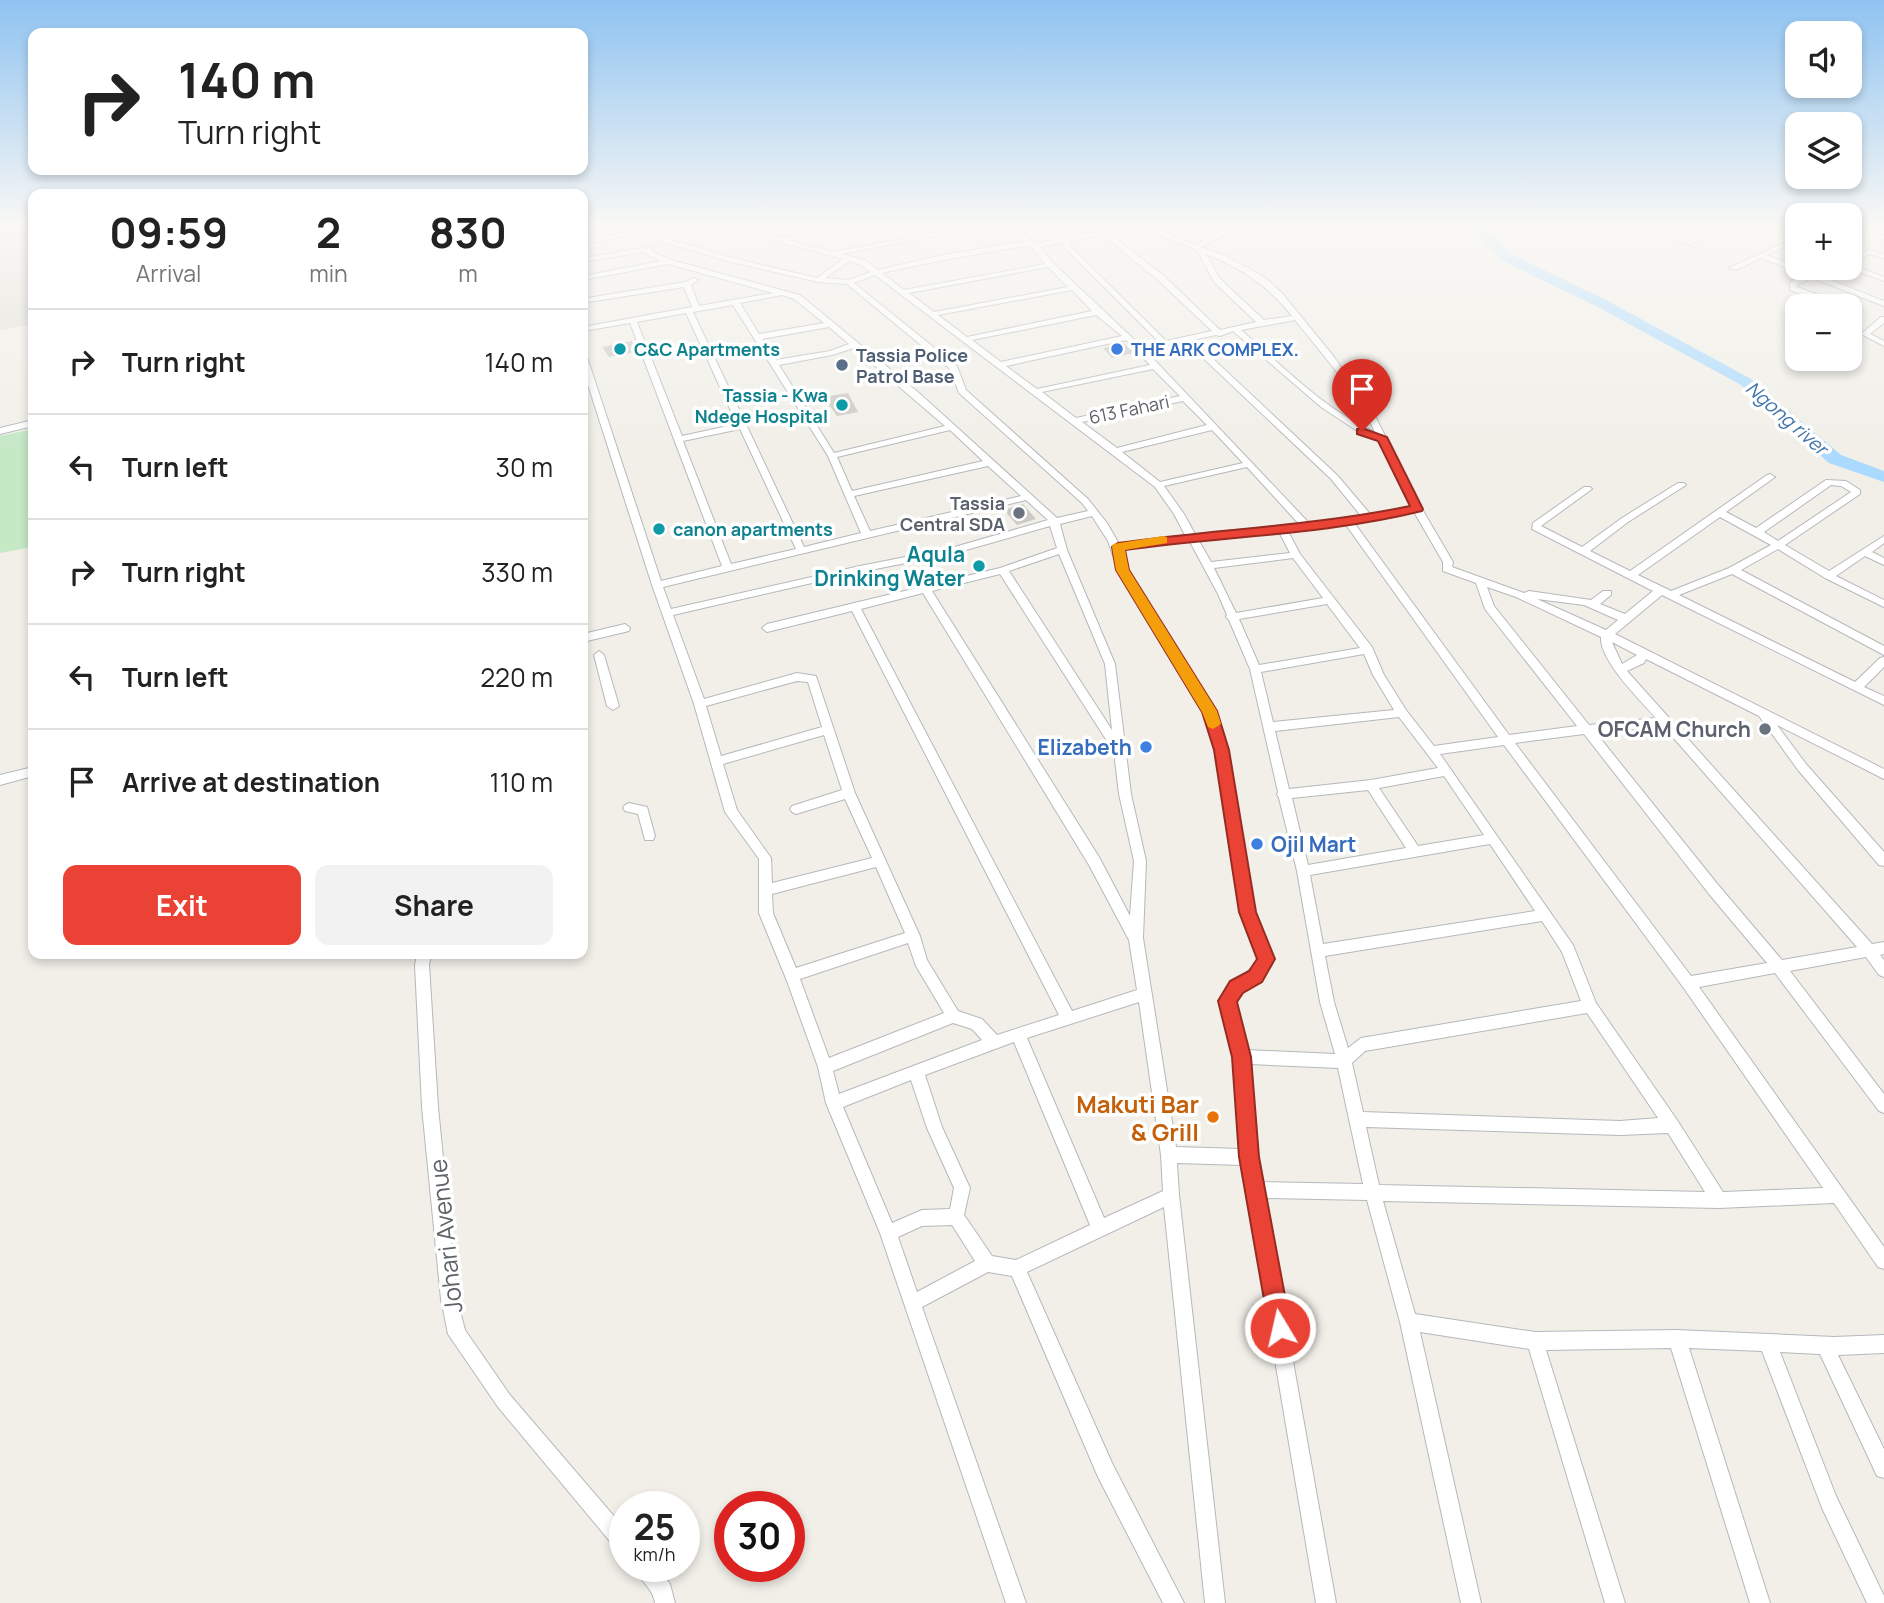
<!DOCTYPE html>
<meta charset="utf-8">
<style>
body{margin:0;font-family:Manrope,sans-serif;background:#f2f2f2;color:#222;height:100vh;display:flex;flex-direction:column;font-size:26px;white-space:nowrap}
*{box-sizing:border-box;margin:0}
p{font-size:23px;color:#767676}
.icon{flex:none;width:38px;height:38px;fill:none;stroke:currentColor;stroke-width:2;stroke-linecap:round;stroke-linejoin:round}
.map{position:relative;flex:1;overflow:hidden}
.drawer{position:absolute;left:28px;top:189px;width:560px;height:770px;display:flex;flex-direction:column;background:#fff;border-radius:14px;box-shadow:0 4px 10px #0003}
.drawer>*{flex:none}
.banner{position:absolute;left:28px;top:28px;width:560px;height:147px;border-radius:14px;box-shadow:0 4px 10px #0003;background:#fff;color:#222;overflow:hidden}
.controls{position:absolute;left:1785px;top:21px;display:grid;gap:14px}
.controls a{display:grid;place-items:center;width:77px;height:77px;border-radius:14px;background:#fff;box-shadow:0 4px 10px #0003;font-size:35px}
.speed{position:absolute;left:609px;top:1491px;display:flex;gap:14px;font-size:35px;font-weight:700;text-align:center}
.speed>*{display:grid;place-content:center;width:91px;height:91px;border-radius:50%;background:#fff;box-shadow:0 4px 10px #0003;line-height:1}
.speed small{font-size:18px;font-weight:400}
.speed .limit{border:10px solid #d22;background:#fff;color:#111}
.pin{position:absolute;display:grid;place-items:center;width:60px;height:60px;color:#fff;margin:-72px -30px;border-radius:50% 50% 50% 0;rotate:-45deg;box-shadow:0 0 7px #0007}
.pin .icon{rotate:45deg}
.me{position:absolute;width:77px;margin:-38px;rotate:351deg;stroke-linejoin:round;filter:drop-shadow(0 0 5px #0008)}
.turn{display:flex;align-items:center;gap:24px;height:147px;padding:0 35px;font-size:32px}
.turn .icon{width:91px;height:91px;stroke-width:2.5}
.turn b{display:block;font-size:49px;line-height:60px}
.eta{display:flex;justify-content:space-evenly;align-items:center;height:119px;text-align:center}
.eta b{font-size:42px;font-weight:700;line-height:49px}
.primary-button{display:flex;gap:14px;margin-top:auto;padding:14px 35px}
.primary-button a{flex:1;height:80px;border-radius:14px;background:#ea4335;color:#fff;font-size:28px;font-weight:700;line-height:80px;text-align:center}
.primary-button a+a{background:#f2f2f2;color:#222}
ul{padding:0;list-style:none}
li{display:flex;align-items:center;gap:21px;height:105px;padding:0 35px;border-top:2px solid #e0e0e0}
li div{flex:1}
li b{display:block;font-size:26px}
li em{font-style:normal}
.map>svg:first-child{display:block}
.education{fill:#e1ded6}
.green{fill:#c5e8c5}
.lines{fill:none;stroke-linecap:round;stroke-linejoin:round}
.river{fill:#aadaff;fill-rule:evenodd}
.building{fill:#cccac5}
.minor-casing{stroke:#b5b8bc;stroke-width:2}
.tertiary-casing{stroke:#b5b8bc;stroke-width:2}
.minor{fill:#fff;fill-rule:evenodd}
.tertiary{fill:#fff;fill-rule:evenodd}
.route{fill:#ea4335;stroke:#982c22;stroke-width:2}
.slow{fill:#f59e0b}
.culture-dot{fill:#0f9aa8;stroke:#fff;stroke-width:2.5}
.shop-dot{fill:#3f7fe0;stroke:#fff;stroke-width:2.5}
.service-dot{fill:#5c6f8a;stroke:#fff;stroke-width:2.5}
.worship-dot{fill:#6b7280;stroke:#fff;stroke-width:2.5}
.food-dot{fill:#e8710a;stroke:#fff;stroke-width:2.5}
.labels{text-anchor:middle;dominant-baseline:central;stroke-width:7;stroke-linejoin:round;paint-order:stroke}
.far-culture-label{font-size:18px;font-weight:bold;fill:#0d838f;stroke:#fff;text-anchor:start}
.far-shop-label{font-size:18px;font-weight:bold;fill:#366cbe;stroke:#fff;text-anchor:start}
.far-service-label{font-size:18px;font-weight:bold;fill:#4e5e75;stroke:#fff;text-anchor:start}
.far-street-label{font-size:18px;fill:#5f6368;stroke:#fff}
.far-worship-label{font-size:18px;font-weight:bold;fill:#5b616d;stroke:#fff;text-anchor:end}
.far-water-label{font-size:19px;font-style:italic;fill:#4174aa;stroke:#fff}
.culture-label{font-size:21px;font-weight:bold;fill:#0d838f;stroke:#fff;text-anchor:end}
.worship-label{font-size:21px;font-weight:bold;fill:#5b616d;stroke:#fff;text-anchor:end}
.shop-label{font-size:21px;font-weight:bold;fill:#366cbe;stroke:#fff;text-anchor:end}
.near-food-label{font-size:24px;font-weight:bold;fill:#c56008;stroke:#fff;text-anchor:end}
.near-street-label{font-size:24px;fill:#5f6368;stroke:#fff}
</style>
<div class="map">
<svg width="1884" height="1603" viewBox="0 0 1884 1603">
<rect width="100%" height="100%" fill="#f1efe8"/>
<!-- education -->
<path class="education" d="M0,224H33V324L0,330Z"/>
<!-- green -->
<path class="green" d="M33,429V547L0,553V436Z"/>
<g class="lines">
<!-- river -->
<path class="river" d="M1473,224H1485L1487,230L1511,254L1606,300L1751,379L1841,455L1884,471V482L1829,463L1741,385L1596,306L1501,260L1477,234Z"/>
</g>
<!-- building -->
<path class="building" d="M632,341L637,352L609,357L602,347Z
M1124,343L1134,353L1112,358L1103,348Z
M848,393L858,412L837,416L825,399L831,397L829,396Z
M1023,504L1036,519L1017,525L1004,510Z"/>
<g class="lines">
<!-- minor casing -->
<g class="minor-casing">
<path id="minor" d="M605,224H617L729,257L817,278L843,259L713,224H726L761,234L773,224H781L767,235C796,243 840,224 873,224L789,241L833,252L981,224H997L841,254L865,260L878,270L938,256L1026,241L1007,224H1015L1036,244L1071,236L1060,224H1067L1078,235L1136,226L1134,224H1144L1195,245L1237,224H1246L1201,247L1228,257L1264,277L1282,293L1334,357L1376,418L1422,509L1453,562L1452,567L1524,593L1529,591L1591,600L1603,591H1611V595L1600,604L1625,614L1653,591L1532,529L1533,523L1584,487H1590L1592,489L1541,526L1582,547L1622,518L1678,483H1684L1686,485L1628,522L1590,551L1630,571L1767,475L1770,474L1775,477L1726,512L1756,528L1826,480L1846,481L1860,490V494L1785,545L1829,571L1884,536V543L1872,552L1884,558V565L1865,556L1836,576L1884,600V607L1825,578L1778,549L1741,570L1884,646V655L1732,574L1679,595L1855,682L1880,658L1884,657V667L1864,687L1884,696V705L1662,595L1615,634L1884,769V779L1777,725L1806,764L1884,852V866L1879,865L1798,770L1759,716L1646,659L1644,663L1627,671L1872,944L1884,942V954L1880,955L1884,960V977L1879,975L1866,957L1790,971L1884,1094V1113L1879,1111L1775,973L1699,987L1884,1247V1269L1878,1267L1834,1203L1719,1208L1383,1201L1415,1314L1535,1332L1677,1330L1834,1337L1884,1335V1353L1838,1355L1884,1449V1478L1877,1476L1820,1354L1780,1352L1836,1496L1884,1596V1603H1867L1822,1508L1762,1351L1689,1348L1770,1603H1750L1671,1348L1546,1350L1625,1603H1605L1529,1349L1420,1332L1481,1603H1461L1400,1322L1367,1200L1264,1198L1336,1603H1316L1242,1165L1177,1163L1179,1195L1225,1603H1205L1164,1207L1027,1272L1112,1463L1184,1603H1163L1098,1477L1012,1276L988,1272L922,1307L1026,1603H1006L880,1233L826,1103L818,1067L787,981L759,913V859L725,812L694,704L652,585L583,369V355L587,357L661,581L722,566L630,323L583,331V327L692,307L684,287L588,302L584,300L588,298L685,282L694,278L698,280L691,285L699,306L773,293L668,264L583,280V276L661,261L643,252L583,262V258L649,247L653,249L651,251L671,260L800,295L919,393L1057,518L1088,511L1082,503L959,393L950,369L847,284L818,282L727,261ZM1143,229L1197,250L1214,282L1256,322L1220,330L1164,276L1110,234ZM1103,235L1158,280L1212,331L1166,341L1069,245L1071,240ZM1064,242L1063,246L1159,342L1141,346L1053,263L1040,247ZM1030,245L1045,264L904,290L882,273L938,261ZM1206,254C1243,269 1267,285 1292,316L1264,320L1220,279ZM850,261L859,264L871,272L848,280L825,278ZM1048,267L1068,287L934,312L909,293ZM875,275L1155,487L1174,514L1185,535L1119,544L1107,523L1088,499L966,390L957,366L854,283ZM1072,290L1092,311L967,337L938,315ZM782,295L794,299L824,323L759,334L740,303ZM733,305L828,456L861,533L804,547L693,312ZM686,313L737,424L682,436L637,322ZM1096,315L1122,336L1001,362L972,340ZM1295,320C1323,355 1355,391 1375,432C1323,409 1283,366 1241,330ZM829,327L849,344L830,351L776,360L762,339ZM1233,331L1321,407L1359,432L1379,440L1411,507L1371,515L1337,475L1193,340L1216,335L1220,336ZM1126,340L1150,365L1037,389L1006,366ZM1185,341L1331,479L1362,517L1309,523L1145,350ZM854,348L945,426L834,453L779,365L832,355ZM1153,369L1180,396L1076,418L1042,392ZM1183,401L1207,425L1117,448L1082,422ZM740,429L796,549L731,564L683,441ZM950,430L983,461L852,491L837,457ZM1212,430L1243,463L1160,482L1122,452ZM988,466L1021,496L870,531L854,496ZM1247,467L1299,524L1195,534L1184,514L1164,486ZM1831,485L1841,486L1851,492L1778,541L1764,532ZM1026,500L1048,520L951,548L860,566L671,609L663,587ZM1414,512L1443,562V571L1476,583L1485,609L1577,726L1509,735L1355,524ZM1092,516L1108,541L1118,570L1203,711L1215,750L1240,912L1259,959C1248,976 1229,982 1220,1001L1234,1057L1241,1149L1176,1147L1143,938L1146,861L1131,794L1115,664L1067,550L1060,524ZM1720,517L1771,545L1729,568L1671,591L1638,575ZM1346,525L1498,737L1434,746L1406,710L1384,675L1372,647L1300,554L1288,531ZM1050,526L1057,548L1000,568L767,624L762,628L767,632L852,611L1059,1015L997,1035L982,1019L958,1011L927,960L920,936L855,793L816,676L797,673L704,699L673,615L860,572L952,554ZM1279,532L1290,553L1211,562L1198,539ZM1189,540L1218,594L1227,615L1226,617L1229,620L1250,669L1278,792L1277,794L1279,798L1297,871L1320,1002L1335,1054L1247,1050L1234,1001C1247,983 1262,981 1273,959L1254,912L1227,750L1215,711L1128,570L1122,550ZM1059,554L1105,664L1112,730L1009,571ZM1293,558L1323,598L1236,613L1214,568ZM1000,574L1114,752L1119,794L1134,861L1130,916L1099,857L932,591ZM1487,587L1516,597L1601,637C1599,660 1641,701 1656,718L1589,725L1494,606ZM923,593L1089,865L1129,940L1137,990L1072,1011L861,609ZM1537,599L1584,605L1618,620L1606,630ZM1327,604L1360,648L1259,665L1239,619ZM1612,642L1637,655L1622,664ZM1364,654L1373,675L1394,710L1273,722L1261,672ZM797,681L808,682L822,727L721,756L706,706ZM1399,717L1438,768L1371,780L1289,789L1275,731ZM1663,726L1857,947L1782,960L1719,886L1596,733ZM1584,734L1709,894L1767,963L1691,976L1515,743ZM824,735L842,790L792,806L790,809L792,812L796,814L845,799L872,858L772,883L771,858L737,810L723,764ZM1504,745L1683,987L1823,1188L1723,1192L1677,1120L1596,1003L1573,945L1440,754ZM1444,776L1484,835L1418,846L1379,788ZM1368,790L1406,848L1308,865L1292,798ZM1490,844L1535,911L1323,944L1310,875ZM876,867L905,933L796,968L773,913L772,894ZM1542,921L1562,952L1581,1001L1361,1038L1348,1048L1334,1002L1325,956ZM908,943L916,966L944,1013L829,1058L800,979ZM1139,1002L1161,1155L1163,1191L1104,1218L1027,1038ZM1587,1013L1658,1118L1620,1121L1363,1112L1352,1063L1365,1051ZM953,1023L972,1029L982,1040L839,1094L833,1071ZM1014,1042L1090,1225L1016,1260L992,1256L964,1215L970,1188L942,1127L925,1075ZM1249,1064L1338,1068L1363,1184L1261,1182L1257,1157ZM911,1080L927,1128L954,1188L950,1209L922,1210L892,1223L843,1107ZM1366,1127L1620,1135L1668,1133L1705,1192L1379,1185ZM952,1225L975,1261L917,1292L898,1237L922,1226Z
M1634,224H1645L1689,241L1731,226L1736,227L1689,245Z
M1850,224L1884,236V240L1850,228Z
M583,236L596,239L597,240L594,242L583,240Z
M1797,237V241L1767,255L1884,301V306L1812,278L1797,285V287L1832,300V304H1826L1790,290V282L1805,275L1761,258L1736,270L1729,268Z
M1869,250L1884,254V258L1870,254L1850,262V258Z
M1850,264L1884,277V281L1848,268Z
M1881,317H1884V323L1870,334L1884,341V346L1861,334Z
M33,420V426L0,434V428Z
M625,624L630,628L629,631L583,642V634Z
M599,651L604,655L619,706L613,710L607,706L594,655Z
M33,767V776L0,785V775Z
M629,803L647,807L655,836L653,840H645L638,814L625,811L623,808L625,805Z
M417,954H431L429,965L438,1107L457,1299L465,1330L510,1395L625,1529V1554L618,1551L498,1407L448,1334L441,1299L422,1107L415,965Z
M633,1566H656L670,1584L675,1603H655C653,1588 639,1580 633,1566Z"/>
</g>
<!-- tertiary casing -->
<g class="tertiary-casing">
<path id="tertiary" d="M663,224H680L583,245V241Z"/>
</g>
<!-- minor -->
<use href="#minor" class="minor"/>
<!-- tertiary -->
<use href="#tertiary" class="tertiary"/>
</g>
<!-- sky -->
<linearGradient id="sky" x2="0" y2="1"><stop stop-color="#8fc3f1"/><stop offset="0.5" stop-color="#f9f8f5"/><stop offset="1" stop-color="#f9f8f5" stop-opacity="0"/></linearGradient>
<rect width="1884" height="449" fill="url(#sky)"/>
<!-- route -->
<path class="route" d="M1362,428L1387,437L1423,509L1422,511C1325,535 1224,536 1125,550L1129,570L1217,711L1229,750L1256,912L1275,959L1262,982L1243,993L1237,1002L1251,1057L1259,1157L1291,1328L1288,1335L1280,1339L1272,1335L1269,1328L1239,1157L1232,1057L1218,1001L1230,981L1249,971L1257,959L1239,912L1214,750L1202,712L1116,570L1112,547L1118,543C1215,529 1314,526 1410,506L1378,441L1357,434V429Z"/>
<!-- slow -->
<path class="slow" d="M1163,536L1167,537V543L1125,550L1129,570L1217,711L1221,724L1213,729L1208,727L1202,712L1116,570L1112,547L1113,544Z"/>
<!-- markers -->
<g class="culture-dot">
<circle cx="620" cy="349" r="7"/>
<circle cx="842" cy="405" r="7"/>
<circle cx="659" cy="529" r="7"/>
<circle cx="979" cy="566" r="7"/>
</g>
<g class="shop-dot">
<circle cx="1117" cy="349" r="7"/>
<circle cx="1146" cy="747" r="7"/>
<circle cx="1257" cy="844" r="7"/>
</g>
<circle class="service-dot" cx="842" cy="365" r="7"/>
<g class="worship-dot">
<circle cx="1019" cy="513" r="7"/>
<circle cx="1765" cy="729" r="7"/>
</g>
<circle class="food-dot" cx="1213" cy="1117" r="7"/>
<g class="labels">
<!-- far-culture labels -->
<g class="far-culture-label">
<text x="634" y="349">C&amp;C Apartments</text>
<text x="828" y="395" text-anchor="end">Tassia - Kwa<tspan x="828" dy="21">Ndege Hospital</tspan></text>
<text x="673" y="529">canon apartments</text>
</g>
<!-- far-shop labels -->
<g class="far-shop-label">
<text x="1131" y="349">THE ARK COMPLEX.</text>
</g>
<!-- far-service labels -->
<g class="far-service-label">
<text x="856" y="355">Tassia Police<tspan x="856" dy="21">Patrol Base</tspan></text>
</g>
<!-- far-street labels -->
<g class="far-street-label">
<text transform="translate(1129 409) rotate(-12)">613 Fahari</text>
</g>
<!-- far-worship labels -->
<g class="far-worship-label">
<text x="1005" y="503">Tassia<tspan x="1005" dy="21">Central SDA</tspan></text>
</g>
<!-- far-water labels -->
<g class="far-water-label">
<text transform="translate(1787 418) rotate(41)">Ngong river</text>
</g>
<!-- culture labels -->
<g class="culture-label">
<text x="965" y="554">Aqula<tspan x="965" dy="24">Drinking Water</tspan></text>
</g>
<!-- worship labels -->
<g class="worship-label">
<text x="1751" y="729">OFCAM Church</text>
</g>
<!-- shop labels -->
<g class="shop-label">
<text x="1132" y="747">Elizabeth</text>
<text x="1271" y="844" text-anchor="start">Ojil Mart</text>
</g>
<!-- near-food labels -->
<g class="near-food-label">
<text x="1199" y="1103">Makuti Bar<tspan x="1199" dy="28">&amp; Grill</tspan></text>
</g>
<!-- near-street labels -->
<g class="near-street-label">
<text transform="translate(445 1236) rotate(-96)">Johari Avenue</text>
</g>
</g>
</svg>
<div class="controls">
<a><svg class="icon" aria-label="sound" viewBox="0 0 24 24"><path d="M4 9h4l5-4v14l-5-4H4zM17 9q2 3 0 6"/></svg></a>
<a><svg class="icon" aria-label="layers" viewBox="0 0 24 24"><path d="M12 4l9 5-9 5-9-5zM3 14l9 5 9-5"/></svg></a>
<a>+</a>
<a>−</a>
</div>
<div class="speed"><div>25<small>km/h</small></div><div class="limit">30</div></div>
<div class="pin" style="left:1362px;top:431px;background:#d93025"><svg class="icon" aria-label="arrive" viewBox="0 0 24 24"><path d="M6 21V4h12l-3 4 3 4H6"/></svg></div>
<svg class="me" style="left:1280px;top:1328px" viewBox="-20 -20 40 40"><circle r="17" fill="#ea4335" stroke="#fff" stroke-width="3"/><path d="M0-11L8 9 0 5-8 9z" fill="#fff"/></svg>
<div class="banner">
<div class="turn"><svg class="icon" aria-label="right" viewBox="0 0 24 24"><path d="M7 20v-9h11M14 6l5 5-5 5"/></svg><div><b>140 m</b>Turn right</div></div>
</div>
<section class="drawer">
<div class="eta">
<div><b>09:59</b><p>Arrival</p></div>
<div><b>2</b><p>min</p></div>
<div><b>830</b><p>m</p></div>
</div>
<ul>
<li><svg class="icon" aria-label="right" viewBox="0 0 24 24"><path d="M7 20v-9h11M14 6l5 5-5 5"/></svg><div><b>Turn right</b></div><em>140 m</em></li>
<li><svg class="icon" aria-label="left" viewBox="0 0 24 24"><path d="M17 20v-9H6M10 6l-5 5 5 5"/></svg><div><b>Turn left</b></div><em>30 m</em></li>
<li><svg class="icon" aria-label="right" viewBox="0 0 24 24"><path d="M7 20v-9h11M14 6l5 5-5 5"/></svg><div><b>Turn right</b></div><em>330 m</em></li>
<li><svg class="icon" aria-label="left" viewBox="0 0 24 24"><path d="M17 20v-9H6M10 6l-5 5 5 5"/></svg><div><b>Turn left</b></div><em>220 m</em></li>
<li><svg class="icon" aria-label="arrive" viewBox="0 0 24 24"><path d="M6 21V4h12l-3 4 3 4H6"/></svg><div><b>Arrive at destination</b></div><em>110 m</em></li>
</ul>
<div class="primary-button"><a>Exit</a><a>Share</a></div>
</section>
</div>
